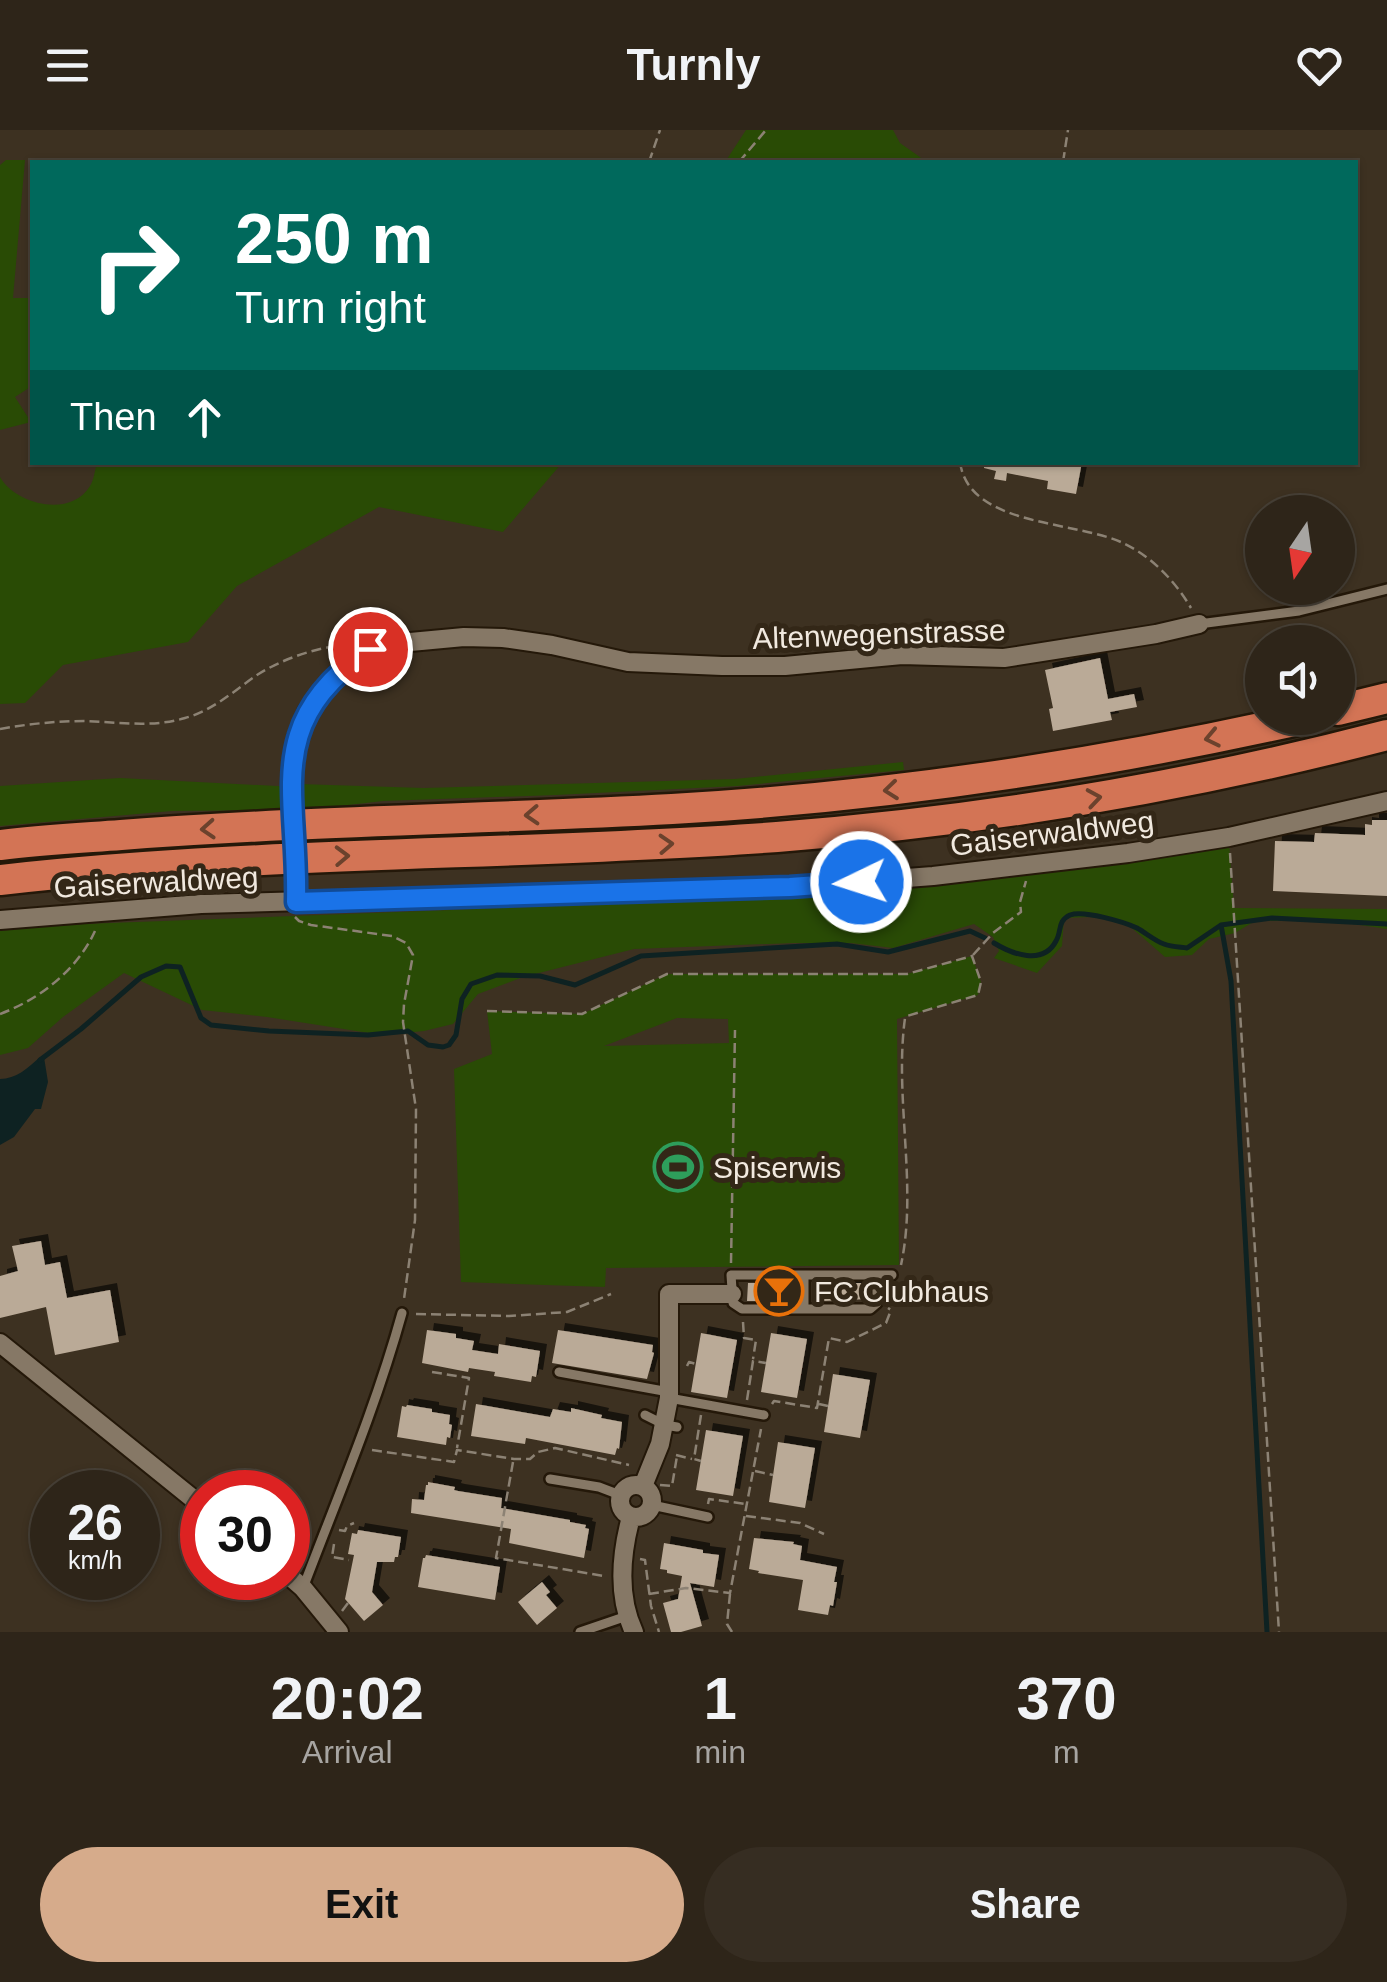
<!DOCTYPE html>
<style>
body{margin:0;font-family:Helvetica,sans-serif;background:#362d22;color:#f1f3f6;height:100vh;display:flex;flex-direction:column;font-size:38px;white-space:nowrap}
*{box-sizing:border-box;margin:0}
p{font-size:32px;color:#a7a5a2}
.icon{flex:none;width:55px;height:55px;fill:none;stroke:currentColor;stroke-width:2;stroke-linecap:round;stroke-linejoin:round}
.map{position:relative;height:1502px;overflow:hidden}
.details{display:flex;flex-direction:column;background:#2e2519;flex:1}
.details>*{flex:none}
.hud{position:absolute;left:30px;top:30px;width:1328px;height:305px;border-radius:0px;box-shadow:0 2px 8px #0004,0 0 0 2px #494238;background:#00695c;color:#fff;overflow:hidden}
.needle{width:65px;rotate:193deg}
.controls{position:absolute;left:1245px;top:365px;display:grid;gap:20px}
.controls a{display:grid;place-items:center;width:110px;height:110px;border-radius:50%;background:#2e2519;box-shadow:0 2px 8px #0004,0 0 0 2px #494238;font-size:50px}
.speed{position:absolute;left:30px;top:1340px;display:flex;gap:20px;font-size:50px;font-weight:700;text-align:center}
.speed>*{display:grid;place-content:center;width:130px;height:130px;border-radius:50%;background:#2e2519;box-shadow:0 2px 8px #0004,0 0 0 2px #494238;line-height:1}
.speed small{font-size:25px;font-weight:400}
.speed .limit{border:15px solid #d22;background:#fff;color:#111}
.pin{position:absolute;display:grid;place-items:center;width:85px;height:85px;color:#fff;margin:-42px;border:5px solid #fff;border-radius:50%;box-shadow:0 2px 10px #0007}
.me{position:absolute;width:110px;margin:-55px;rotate:266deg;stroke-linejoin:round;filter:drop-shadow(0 0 8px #0008)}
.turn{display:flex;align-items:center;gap:35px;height:210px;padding:0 40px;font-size:45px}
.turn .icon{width:130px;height:130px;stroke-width:2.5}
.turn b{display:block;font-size:70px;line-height:85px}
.then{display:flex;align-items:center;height:95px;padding:0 40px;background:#0003;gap:20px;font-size:38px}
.eta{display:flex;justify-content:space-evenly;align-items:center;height:170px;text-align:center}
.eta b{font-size:60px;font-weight:700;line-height:70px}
.primary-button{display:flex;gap:20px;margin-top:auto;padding:20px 40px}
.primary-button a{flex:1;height:115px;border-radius:60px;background:#d6ab8b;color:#111;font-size:40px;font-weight:700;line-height:115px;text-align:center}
.primary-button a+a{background:#362d22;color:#f1f3f6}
header{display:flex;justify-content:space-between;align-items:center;height:130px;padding:0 40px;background:#2e2519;font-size:45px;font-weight:700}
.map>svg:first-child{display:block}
.green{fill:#294b05;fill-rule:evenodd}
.water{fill:#0e2222}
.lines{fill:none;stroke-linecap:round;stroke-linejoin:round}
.stream{stroke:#0e2222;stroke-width:5}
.building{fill:#baaa97;filter:url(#shadow)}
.service-casing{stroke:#241809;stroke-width:14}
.minor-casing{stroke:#241809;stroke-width:22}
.motorway-casing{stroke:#241809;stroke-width:35}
.path{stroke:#8c8274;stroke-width:2.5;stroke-dasharray:10 5;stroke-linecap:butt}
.service{stroke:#867866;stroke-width:9}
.minor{stroke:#867866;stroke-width:18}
.motorway{stroke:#d37455;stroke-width:30}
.minor-bridge-casing{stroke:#241809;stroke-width:22;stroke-linecap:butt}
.minor-bridge{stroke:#867866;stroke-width:18}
.oneway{stroke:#6b422d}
.route-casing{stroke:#114b97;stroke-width:25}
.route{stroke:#1a73e8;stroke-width:18}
.labels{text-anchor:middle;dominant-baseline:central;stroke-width:10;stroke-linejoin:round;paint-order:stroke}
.street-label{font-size:30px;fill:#f1e9df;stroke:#332717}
.poi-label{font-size:30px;fill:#f1e9df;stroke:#332717;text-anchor:start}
</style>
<header><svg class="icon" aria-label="menu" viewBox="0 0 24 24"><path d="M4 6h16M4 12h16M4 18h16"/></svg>Turnly<svg class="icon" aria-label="heart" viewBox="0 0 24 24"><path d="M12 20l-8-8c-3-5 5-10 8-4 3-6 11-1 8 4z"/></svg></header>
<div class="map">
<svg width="1387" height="1502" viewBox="0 0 1387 1502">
<defs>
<filter id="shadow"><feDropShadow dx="7" dy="-7" stdDeviation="0" flood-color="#0009"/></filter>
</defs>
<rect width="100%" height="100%" fill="#3d3121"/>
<!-- green -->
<path class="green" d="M746,0H893L900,13L927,32H725Z
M6,30H25L13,168H32V256L15,267L31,292L0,300V35Z
M97,333V332L562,333L503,402L379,377L237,456L188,512L63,535L25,573L0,574V347C16,375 71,388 90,356C94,350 95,339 97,333Z
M903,632L904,640L737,656L556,665L383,671L305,680L172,681L0,696V656L120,648L296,657L299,654L424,658L735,649Z
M1229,713L1234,778L1387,779V799L1333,791H1255L1235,803L1209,809L1192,825L1165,827L1126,793L1091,787L1064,788L1062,816L1037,843L994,828L999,821L993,807L974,794L893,818L851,813H793L634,819L523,847L478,864L453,894L424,901L382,905L267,887L202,880L124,843L63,887L28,918L0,925V801L57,795L664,772L915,755Z
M972,826L981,852L978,865L897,889L899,1135L606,1138L605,1157L461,1152L454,939L492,924L487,881L582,884L667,844H907ZM677,888L728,889L729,913L604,916Z"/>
<!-- water -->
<path class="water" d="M40,927H44L48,952L41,979H35L14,1007L0,1015V949C16,949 28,938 40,927Z"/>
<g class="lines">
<!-- stream -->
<path class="stream" d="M1221,795L1231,851L1267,1502
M994,813C1012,824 1043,836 1056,811C1062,801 1057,791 1070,785C1084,780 1124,792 1137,798C1146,803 1155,811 1164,814C1171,817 1180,817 1187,818L1221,795L1272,788L1387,794
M40,930L81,899L141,847L166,836L180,837L201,888L211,895L269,901L368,905L408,901L428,915L443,917L449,915L456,905L462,869L471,854L497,845L540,846L575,855L641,826L837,814L888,822L970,801L985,808"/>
</g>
<!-- building -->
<path class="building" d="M984,332H1082L1076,364L1047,359L1048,351L1007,343L1006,351L994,349L996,341L984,338Z
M1100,528L1108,569L1134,564L1137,577L1110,582L1112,590L1053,601L1049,579L1053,578L1045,540Z
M1372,690H1387V766L1273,761L1275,711L1314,712L1315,703L1365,705V694L1372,695Z
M41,1111L45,1135L60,1132L67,1168L110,1160L119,1212L55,1225L46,1177L0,1188V1146L18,1141L12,1116Z
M748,1153H796V1171H747Z
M824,1153H869V1169L824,1171Z
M427,1200L456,1204V1208L474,1211L472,1220L498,1224L499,1214L540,1221L536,1247L532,1246L531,1252L494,1246L495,1242L469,1238L468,1242L422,1233Z
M558,1200L653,1215L652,1222L654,1223L647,1249L552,1233Z
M701,1203L737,1210L727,1268L691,1262Z
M771,1203L807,1209L797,1268L761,1262Z
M833,1244L870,1250L860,1308L824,1302Z
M476,1274L550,1287L553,1279L571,1282V1278L602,1285L601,1288L622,1292L619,1319L617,1318L615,1325L526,1308L525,1314L471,1306Z
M407,1275L432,1279V1282L450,1285L449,1294L452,1295L450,1308L447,1307L446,1315L397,1307L402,1276L406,1277Z
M706,1300L743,1306L733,1366L696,1360Z
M778,1312L815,1318L805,1378L769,1372Z
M428,1352L455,1357L454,1360L458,1361L502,1368L501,1378L570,1390V1392L586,1395L585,1398L589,1399L584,1428L509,1413L511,1399L411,1383L412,1369L424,1370L426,1355H428Z
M358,1400L401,1407L398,1427H395L394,1432H377L372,1462L383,1475L364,1491L345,1469L354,1425L348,1424L352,1403L357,1404Z
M754,1408L794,1412L793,1414L802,1416L800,1430L837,1437L834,1452H837L833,1476L830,1475L828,1485L798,1480L803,1450L758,1443L759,1441L749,1439Z
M664,1413L703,1420V1423L719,1425L714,1457L690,1453L702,1496L681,1502H671L663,1473L678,1469L682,1446L667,1443V1440L660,1439Z
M426,1425L500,1437L495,1470L418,1457L423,1428H425Z
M542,1452L550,1462L546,1465L557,1478L537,1495L518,1472Z"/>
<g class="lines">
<!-- service casing -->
<g class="service-casing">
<path id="service" d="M1199,494L1299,481L1387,459
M804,1145V1179
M877,1145V1173L870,1179H742L733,1173L731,1145H892
M559,1242L669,1262
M669,1268L764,1285
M645,1285L665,1295L677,1297
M550,1349L599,1357L620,1365
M652,1375L708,1387
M303,1458C338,1366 376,1277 402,1183
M580,1502L627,1486"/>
</g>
<!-- minor casing -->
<g class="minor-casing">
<path id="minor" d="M292,652L297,607L307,582L345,536L370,519L389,514L464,507L503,508L552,515L628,532L722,536H785L902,525L1004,528L1156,504L1199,494
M0,790L201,774L789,757L933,746L1128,723L1229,707L1387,671
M0,1213L202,1376
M620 1371a16 16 0 1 1 32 0a16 16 0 1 1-32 0Z
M643,1356L660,1314L669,1268V1164H732
M631,1387C621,1424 617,1466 634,1502
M288,1445L303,1458L339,1502"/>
</g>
<!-- motorway casing -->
<g class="motorway-casing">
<path id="motorway" d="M1338,580L1387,568
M0,715C40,710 80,708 121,705C304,691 488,689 672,679C886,667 1098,635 1307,588
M0,750C258,721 518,726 777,707C983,691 1187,657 1387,605"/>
</g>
<!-- path -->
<path class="path" d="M649,32L660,0
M739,32L766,0
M1063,32L1068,0
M960,332C969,398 1078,390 1125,414C1153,428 1175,451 1191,478
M0,599C28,594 56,591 85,591C118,592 152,598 185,588C212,581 234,561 257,545C282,529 315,518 344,515
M1230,723L1279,1502
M295,787L299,791L311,795L392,806L406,813L413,825L404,874L403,892L416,979L415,1090L404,1169
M973,825L993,803L1021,782L1020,772L1026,751
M487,881L582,884L667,844H907L972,826L981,852L978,865L907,886L905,888C894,969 918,1056 901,1135
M0,884C40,869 77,840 95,801
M731,1133L735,900
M416,1184L509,1186L567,1182L611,1164
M743,1192L744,1208L756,1210L753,1229
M687,1236L689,1232L696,1234
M432,1242L469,1248L457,1318
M747,1270L753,1231L766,1233
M772,1274L774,1271L817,1278L829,1208L847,1212L886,1193L891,1180L888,1178
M819,1274L828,1276
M701,1285L694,1329L701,1331
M372,1320L454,1332L457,1320L514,1329H530L538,1322L555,1318L629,1335
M676,1325L692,1329
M513,1332L496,1428L604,1446
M755,1341L773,1345
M660,1355L672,1356L677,1326
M708,1374L709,1369L746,1374
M746,1386L800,1393L824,1404
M339,1400L345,1401L347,1396L354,1393
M334,1414L332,1427L349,1430
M640,1429L645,1430L651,1476L659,1502
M649,1464L686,1458L730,1463L761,1299
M730,1464L727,1494L732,1502
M342,1481L348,1473"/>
<!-- service -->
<use href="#service" class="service"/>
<!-- minor -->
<use href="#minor" class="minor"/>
<!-- motorway -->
<use href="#motorway" class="motorway"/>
<!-- minor-bridge casing -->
<g class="minor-bridge-casing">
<path id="minor-bridge" d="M292,652L296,763"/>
</g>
<!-- minor-bridge -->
<use href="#minor-bridge" class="minor-bridge"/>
</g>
<!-- one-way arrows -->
<defs><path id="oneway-chevron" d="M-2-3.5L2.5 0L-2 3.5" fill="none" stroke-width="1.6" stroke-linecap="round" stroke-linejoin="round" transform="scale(2.5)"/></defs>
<g class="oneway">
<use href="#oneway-chevron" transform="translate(1212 608) rotate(168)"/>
<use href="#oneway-chevron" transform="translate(891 660) rotate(174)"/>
<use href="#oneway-chevron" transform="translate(1094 668) rotate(-9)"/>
<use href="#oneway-chevron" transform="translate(532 685) rotate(177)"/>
<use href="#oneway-chevron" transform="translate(208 699) rotate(176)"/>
<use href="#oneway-chevron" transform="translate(666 714) rotate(-3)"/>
<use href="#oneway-chevron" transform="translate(342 726) rotate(-2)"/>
</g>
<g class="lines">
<!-- route casing -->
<g class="route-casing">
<path id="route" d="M370,519C261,595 299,661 296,772L790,757L861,752"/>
</g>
<!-- route -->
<use href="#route" class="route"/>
</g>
<!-- icons -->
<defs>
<g id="stadium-ring" transform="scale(2.5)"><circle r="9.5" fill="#332717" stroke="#2e9e5b" stroke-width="1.5"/><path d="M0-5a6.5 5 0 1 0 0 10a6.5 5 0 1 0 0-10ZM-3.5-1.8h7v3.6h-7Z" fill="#2e9e5b"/></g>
<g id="bar-ring" transform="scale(2.5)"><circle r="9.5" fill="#332717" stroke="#e8710a" stroke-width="1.5"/><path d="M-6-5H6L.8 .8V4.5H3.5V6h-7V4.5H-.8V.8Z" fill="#e8710a"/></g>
</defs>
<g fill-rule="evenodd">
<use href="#stadium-ring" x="678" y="1037"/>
<use href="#bar-ring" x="779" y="1161"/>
</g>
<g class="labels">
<!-- street labels -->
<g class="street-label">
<text transform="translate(879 504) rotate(-2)">Altenwegenstrasse</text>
<text transform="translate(1052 703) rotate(-7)">Gaiserwaldweg</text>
<text transform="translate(156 752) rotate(-3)">Gaiserwaldweg</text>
</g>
<!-- poi labels -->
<g class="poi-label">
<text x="713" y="1037">Spiserwis</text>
<text x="814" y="1161">FC Clubhaus</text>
</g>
</g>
</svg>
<div class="controls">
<a><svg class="needle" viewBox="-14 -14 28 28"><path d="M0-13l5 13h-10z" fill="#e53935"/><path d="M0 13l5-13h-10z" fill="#a7a5a2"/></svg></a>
<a><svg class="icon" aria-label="sound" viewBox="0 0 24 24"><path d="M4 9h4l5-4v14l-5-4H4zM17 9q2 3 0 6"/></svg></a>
</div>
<div class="speed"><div>26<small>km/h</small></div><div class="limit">30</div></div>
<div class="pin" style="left:370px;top:519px;background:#d93025"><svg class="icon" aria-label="arrive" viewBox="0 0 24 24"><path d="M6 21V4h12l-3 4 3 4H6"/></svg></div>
<svg class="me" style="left:861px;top:752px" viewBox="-20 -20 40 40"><circle r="17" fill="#1a73e8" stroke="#fff" stroke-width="3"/><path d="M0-11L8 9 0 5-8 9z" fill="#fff"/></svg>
<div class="hud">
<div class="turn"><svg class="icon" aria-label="right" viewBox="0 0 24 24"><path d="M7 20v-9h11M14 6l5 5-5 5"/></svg><div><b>250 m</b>Turn right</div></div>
<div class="then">Then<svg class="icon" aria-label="ahead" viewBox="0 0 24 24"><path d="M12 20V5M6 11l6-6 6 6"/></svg></div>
</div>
</div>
<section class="details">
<div class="eta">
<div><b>20:02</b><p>Arrival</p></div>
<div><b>1</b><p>min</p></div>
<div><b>370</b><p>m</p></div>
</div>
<div class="primary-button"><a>Exit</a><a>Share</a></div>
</section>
